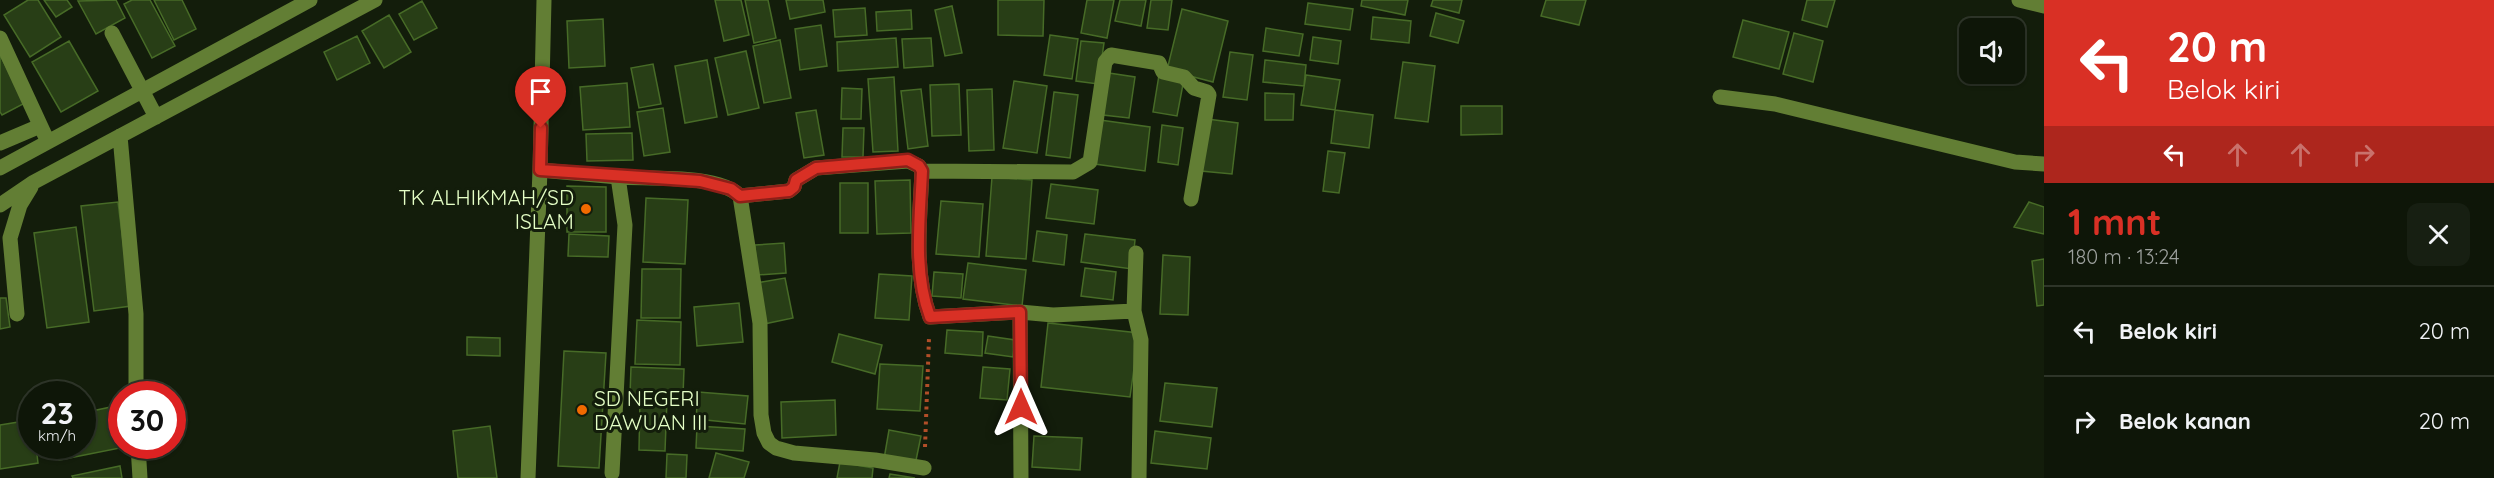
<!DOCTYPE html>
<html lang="id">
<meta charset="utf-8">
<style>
body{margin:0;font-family:Quicksand,sans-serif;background:#171f12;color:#f1f3f6;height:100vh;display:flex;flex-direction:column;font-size:22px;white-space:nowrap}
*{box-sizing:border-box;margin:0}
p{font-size:20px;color:#9b9f9c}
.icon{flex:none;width:33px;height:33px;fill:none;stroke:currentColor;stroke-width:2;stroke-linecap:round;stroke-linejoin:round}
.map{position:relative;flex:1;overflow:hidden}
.details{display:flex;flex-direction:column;background:#0e1608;width:450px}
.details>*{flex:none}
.banner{background:#d93025;color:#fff;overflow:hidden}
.fabs{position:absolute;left:1959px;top:18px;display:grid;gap:12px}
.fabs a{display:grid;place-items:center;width:66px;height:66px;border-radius:12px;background:#0e1608;box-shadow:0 2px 4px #0004,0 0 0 2px #2e3529;font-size:30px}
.speed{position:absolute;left:18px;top:381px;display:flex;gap:12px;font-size:30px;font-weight:700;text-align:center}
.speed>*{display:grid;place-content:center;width:78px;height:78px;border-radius:50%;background:#0e1608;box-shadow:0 2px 4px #0004,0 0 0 2px #2e3529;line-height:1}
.speed small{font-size:15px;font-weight:400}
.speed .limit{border:9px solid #d22;background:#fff;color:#111}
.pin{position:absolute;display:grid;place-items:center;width:51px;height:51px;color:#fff;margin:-62px -26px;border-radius:50% 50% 50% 0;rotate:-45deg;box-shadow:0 0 6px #0007}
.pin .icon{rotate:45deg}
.me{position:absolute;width:66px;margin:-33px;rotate:0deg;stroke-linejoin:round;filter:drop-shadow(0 0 4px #0008)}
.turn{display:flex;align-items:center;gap:21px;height:126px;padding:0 24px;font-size:27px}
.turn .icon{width:78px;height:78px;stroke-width:2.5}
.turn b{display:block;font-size:42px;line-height:51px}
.lanes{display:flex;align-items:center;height:57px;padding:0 24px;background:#0003;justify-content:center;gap:30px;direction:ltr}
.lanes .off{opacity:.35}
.round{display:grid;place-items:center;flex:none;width:63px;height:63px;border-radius:12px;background:#171f12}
.headline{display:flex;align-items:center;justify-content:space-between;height:102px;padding:0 24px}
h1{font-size:36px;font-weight:700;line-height:45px;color:#d93025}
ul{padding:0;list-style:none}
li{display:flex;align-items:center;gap:18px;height:90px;padding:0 24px;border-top:2px solid #2e3529}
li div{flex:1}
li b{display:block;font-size:22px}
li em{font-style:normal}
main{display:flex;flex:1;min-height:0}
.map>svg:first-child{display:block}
.building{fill:#283e16;stroke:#476b27;stroke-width:1.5}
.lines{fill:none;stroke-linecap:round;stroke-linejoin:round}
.path{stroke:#b14e28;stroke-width:4;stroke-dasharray:3 4.5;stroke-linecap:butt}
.minor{stroke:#627e34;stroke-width:15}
.route-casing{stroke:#8d1f18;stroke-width:15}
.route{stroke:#d93025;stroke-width:10}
.poi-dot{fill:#f16a00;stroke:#131d0b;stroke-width:2}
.labels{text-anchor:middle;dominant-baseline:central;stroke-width:6;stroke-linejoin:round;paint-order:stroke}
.poi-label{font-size:21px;fill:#e5ffc6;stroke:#131d0b;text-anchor:end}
</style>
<main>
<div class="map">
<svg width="2044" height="478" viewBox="0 0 2044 478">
<rect width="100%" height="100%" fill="#131d0b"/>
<!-- building -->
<path class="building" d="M28,0H38L61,37L30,57L4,15Z
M44,0H67L72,7L56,17Z
M116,0L125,18L96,34L78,1Z
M132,0H150L175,46L152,58L124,4Z
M154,0H182L196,29L174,40Z
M715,0H741L749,35L724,41Z
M745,0H768L776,38L754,43Z
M786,0H823L825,12L790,19Z
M998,0H1044L1043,36L998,35Z
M1087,0H1114L1107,38L1081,33Z
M1120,0H1146L1141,26L1115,21Z
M1151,0H1172L1168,30L1147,28Z
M1362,0H1408L1405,15L1361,6Z
M1433,0H1462L1459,13L1431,6Z
M1546,0H1586L1579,25L1541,16Z
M1807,0H1835L1827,27L1802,20Z
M422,1L437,28L414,40L399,14Z
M1308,3L1353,9L1350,30L1305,24Z
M952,6L962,53L945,56L935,10Z
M865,8L867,35L835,37L833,10Z
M1182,9L1228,21L1213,82L1167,70Z
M911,10L912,29L877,31L876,12Z
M1436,13L1464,21L1458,43L1430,36Z
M389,15L411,52L384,68L362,31Z
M1373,17L1411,21L1409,43L1371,39Z
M603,19L605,66L569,68L567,21Z
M1743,20L1789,32L1779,69L1733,57Z
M821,25L827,66L800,70L795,29Z
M1266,28L1303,34L1299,56L1263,51Z
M1794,33L1823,41L1813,82L1783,74Z
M1050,35L1078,39L1072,79L1044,75Z
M357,36L370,63L337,80L324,52Z
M1313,37L1341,41L1338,64L1310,60Z
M896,38L898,67L838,71L837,42Z
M931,38L933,66L904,68L902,39Z
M780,40L791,98L764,103L753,46Z
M69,41L98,91L61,112L32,62Z
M1081,41L1104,43L1098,84L1076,81Z
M746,51L759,108L728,115L715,58Z
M1230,52L1253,55L1247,100L1223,97Z
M0,55L25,103L2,115L0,112Z
M707,60L717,117L685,123L675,66Z
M1265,60L1306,65L1304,86L1263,82Z
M1403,62L1435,66L1428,122L1395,118Z
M653,64L661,104L639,108L631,68Z
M1109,73L1135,77L1129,118L1103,115Z
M1159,75L1184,79L1177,116L1153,112Z
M1306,75L1340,80L1335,110L1301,105Z
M894,77L898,151L873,152L868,79Z
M1014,81L1047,86L1037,153L1003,148Z
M627,83L630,127L583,130L580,87Z
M959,84L961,135L932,136L930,85Z
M842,88L862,89L861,119H841Z
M921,89L928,146L908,149L901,91Z
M992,89L994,150L969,151L967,90Z
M1054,92L1078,95L1070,158L1046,155Z
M1265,93L1294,94L1293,120H1265Z
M1461,106H1502V134L1461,135Z
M663,108L670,152L644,156L637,112Z
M816,110L824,155L804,158L796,113Z
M1335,110L1373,115L1369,148L1331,143Z
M1207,119L1238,123L1232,174L1201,171Z
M1100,120L1150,127L1145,171L1095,164Z
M1162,125L1183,128L1178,165L1158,162Z
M843,128H864L863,157H842Z
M632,133L633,160L587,161L586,134Z
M1328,151L1345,153L1339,193L1323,191Z
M992,177L1032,180L1026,259L986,256Z
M910,180L911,233L877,234L875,181Z
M840,183H868V233H840Z
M1051,184L1098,190L1094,224L1046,218Z
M567,186L606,187V232H567Z
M646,198L688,200L685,264L643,262Z
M941,201L983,204L979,257L936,254Z
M118,202L131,306L94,311L81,206Z
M2029,202L2044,207V234L2014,227Z
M76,227L89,322L47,328L34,233Z
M1037,231L1067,235L1064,265L1033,261Z
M569,234L609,236L608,257L568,256Z
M1085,234L1135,240L1132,269L1081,262Z
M784,243L786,273L757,275L755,245Z
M1163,255L1190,257L1188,315L1160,314Z
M2044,259V305L2037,306L2032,261Z
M968,263L1026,270L1022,306L963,299Z
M1085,268L1116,272L1113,300L1081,296Z
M642,269H681L680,318H641Z
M934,272L963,274L961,298L932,296Z
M879,274L912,276L909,320L875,318Z
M785,278L793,318L764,324L756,283Z
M0,298H6L10,327L0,329Z
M739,303L743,342L697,346L694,307Z
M637,320L681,322L680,365L635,364Z
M1048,323L1139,333L1130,397L1041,387Z
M947,330L983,332L982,356L945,353Z
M839,334L882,345L875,374L832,362Z
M988,336L1015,340L1013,357L985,353Z
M467,337L500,338V356L467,355Z
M564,351L606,353L599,468L558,466Z
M880,364L923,366L920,411L877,409Z
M631,367L684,369L683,396L630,395Z
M983,367L1010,369L1007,400L980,398Z
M1165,383L1217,388L1212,427L1160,421Z
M698,392L748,396L745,424L696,419Z
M640,398L667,399L665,451L639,450Z
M835,400L836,435L782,438L781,402Z
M111,407L120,448L59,460L56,446H82V413Z
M31,420L32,446H36L38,463L0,469V425Z
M490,426L497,478H458L453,431Z
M697,426L745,429L743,451L696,448Z
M889,430L921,436L915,465L884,459Z
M1155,431L1211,438L1207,469L1151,463Z
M1034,436L1082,438L1080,470L1032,467Z
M716,453L749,462L744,478H709Z
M667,454L687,455L686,478H666Z
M840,462L873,468L872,478H837Z
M120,466L122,478H73L72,476Z
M890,474L915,478H889Z"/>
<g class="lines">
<!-- path -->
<path class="path" d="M925,447L929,338"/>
<!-- minor -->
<path class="minor" d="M2019,0L2044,6
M112,33L156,117
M0,38L48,142
M1720,97L1775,104L2015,162L2044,164
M120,136L136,314V394
M0,143L40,126
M0,168L310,0
M540,170L618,177L625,225L612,473
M922,171L1073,172L1090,162L1105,62L1111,55L1159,63L1163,72L1184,77L1194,88L1207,92L1209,95L1191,199
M618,177C649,179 718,174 740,196L760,323L761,415L764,433L769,443L776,448L794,453L875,460L924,468
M740,196L789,191L794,187L796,180L816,168L908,161L919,166L922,171C920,219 913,272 930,317L1020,312L1053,315L1134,311
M0,205L34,182L375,0
M1136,253L1134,311L1141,340L1139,478
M1020,312L1021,478
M17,314L10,238L20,205L31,187
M138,446L140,478
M528,478L540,170L544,0"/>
</g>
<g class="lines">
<!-- route casing -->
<g class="route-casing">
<path id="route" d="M541,128L540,170L700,181L731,189L740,196L789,191L794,187L796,180L816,168L908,160L919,166L922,171C920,218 913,272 930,317L1020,312L1021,407"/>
</g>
<!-- route -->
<use href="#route" class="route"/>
</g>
<!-- markers -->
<g class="poi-dot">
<circle cx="586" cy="209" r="6"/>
<circle cx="582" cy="410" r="6"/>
</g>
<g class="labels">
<!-- poi labels -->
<g class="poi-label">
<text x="574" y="197">TK ALHIKMAH/SD<tspan x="574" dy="24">ISLAM</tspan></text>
<text x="594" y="398" text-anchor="start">SD NEGERI<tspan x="594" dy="24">DAWUAN III</tspan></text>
</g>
</g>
</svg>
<div class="fabs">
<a><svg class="icon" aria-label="sound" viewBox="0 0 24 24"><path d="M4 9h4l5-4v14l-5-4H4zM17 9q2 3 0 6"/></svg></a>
</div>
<div class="speed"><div>23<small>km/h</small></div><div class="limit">30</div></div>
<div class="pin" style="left:541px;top:128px;background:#d93025"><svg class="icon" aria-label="arrive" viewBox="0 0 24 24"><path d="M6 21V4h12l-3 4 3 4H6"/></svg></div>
<svg class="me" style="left:1021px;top:407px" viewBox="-20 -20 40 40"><path d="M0-17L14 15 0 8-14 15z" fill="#d93025" stroke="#fff" stroke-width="4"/></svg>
</div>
<section class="details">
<div class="banner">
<div class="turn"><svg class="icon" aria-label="left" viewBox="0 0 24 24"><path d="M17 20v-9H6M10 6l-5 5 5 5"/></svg><div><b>20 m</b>Belok kiri</div></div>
<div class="lanes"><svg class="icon" aria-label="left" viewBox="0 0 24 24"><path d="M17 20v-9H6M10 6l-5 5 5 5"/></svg><svg class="icon off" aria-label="ahead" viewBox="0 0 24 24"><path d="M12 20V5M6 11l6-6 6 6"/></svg><svg class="icon off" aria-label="ahead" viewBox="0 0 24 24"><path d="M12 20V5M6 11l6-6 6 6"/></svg><svg class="icon off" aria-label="right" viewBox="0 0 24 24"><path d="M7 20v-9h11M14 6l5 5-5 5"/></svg></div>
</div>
<div class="headline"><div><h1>1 mnt</h1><p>180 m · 13:24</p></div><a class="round"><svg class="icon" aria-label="close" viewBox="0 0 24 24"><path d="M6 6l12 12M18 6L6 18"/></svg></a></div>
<ul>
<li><svg class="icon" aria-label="left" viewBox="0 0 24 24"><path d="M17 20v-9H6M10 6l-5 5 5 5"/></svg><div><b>Belok kiri</b></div><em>20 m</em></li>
<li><svg class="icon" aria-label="right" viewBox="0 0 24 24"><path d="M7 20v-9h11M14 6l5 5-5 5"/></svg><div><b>Belok kanan</b></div><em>20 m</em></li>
</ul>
</section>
</main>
